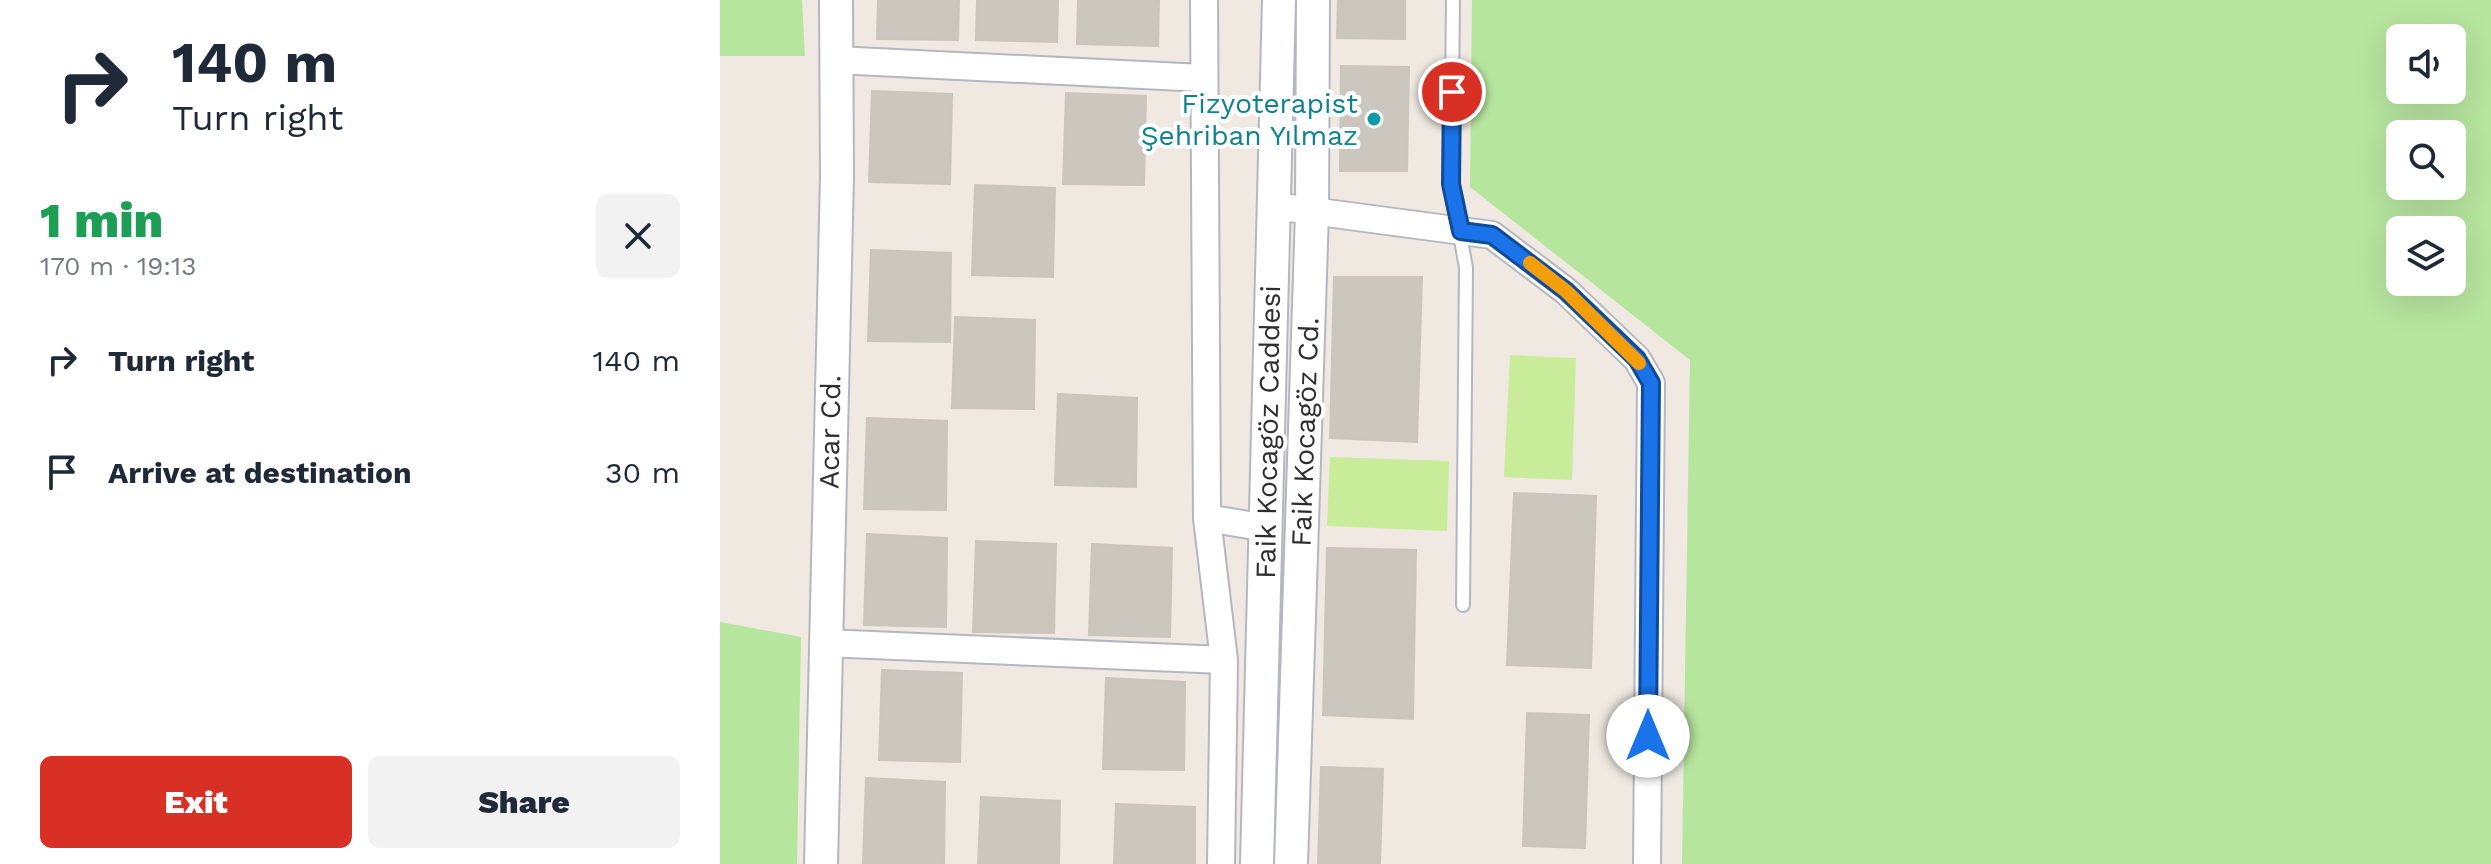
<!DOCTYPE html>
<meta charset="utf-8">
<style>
body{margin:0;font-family:"Work Sans",sans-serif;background:#f2f2f3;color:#1f2937;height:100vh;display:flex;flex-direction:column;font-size:30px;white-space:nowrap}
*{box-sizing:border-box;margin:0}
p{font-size:26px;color:#747a83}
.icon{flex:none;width:44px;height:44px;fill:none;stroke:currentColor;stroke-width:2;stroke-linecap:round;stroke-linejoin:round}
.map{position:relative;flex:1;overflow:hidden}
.details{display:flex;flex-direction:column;background:#fff;width:720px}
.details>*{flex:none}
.guide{background:#fff;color:#1f2937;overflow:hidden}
.controls{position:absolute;left:1666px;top:24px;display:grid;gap:16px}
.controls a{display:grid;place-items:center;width:80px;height:80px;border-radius:12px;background:#fff;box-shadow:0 8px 32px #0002;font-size:40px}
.pin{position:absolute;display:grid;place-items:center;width:68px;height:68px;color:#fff;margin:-34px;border:4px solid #fff;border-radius:50%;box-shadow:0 2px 8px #0007}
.me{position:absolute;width:88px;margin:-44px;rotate:0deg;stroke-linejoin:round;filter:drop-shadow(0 0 6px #0008)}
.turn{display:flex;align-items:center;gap:28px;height:168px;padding:0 40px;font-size:36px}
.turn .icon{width:104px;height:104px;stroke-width:2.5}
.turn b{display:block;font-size:56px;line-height:68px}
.round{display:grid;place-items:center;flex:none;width:84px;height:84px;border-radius:12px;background:#f2f2f3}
.head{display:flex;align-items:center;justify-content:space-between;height:136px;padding:0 40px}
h1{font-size:48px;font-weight:800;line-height:60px;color:#1e9e55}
.cta{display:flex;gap:16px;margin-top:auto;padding:16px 40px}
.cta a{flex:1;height:92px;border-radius:12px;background:#d93025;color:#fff;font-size:32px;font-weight:800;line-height:92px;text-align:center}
.cta a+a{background:#f2f2f3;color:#1f2937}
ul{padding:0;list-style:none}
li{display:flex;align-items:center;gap:24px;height:112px;padding:0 40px}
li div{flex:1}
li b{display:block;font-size:30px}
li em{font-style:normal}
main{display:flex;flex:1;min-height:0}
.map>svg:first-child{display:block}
.green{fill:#b6e59e;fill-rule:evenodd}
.pitch{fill:#c9ec9a}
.building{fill:#cbc7bf;stroke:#cbc5ba;stroke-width:2}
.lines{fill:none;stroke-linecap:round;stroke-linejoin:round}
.service-casing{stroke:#b4b7c1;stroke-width:16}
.minor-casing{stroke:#b4b7c1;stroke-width:30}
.tertiary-casing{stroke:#b4b7c1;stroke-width:36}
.service{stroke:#fff;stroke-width:12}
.minor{stroke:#fff;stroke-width:26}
.tertiary{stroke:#fff;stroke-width:32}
.route-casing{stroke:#114b97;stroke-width:20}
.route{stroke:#1a73e8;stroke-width:14}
.slow{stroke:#f59e0b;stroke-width:14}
.culture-dot{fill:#0f9aa8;stroke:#fff;stroke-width:3}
.labels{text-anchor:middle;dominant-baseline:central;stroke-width:8;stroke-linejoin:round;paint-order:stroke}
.culture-label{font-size:28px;fill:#0d838f;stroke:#fff;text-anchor:end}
.street-label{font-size:28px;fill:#2e2e2e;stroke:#fff}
</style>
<main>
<section class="details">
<div class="guide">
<div class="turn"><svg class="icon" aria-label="right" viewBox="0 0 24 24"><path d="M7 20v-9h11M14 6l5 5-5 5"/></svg><div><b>140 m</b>Turn right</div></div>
</div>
<div class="head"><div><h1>1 min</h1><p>170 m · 19:13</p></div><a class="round"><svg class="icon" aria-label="close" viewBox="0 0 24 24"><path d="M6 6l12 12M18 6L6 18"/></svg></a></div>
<ul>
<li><svg class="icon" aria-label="right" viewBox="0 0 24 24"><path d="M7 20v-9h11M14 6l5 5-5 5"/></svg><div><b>Turn right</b></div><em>140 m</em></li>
<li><svg class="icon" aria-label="arrive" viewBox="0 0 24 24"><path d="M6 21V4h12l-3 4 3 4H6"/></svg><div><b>Arrive at destination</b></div><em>30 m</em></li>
</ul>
<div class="cta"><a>Exit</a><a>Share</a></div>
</section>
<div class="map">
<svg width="1771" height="864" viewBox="0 0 1771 864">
<rect width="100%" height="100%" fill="#efe9e1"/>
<!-- green -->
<path class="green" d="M0,0H82L85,56H0Z
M752,0H1771V864H962L970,360L750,187ZM1732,38V90H1680V38ZM1732,134V186H1680V134ZM1732,230V282H1680V230Z
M0,622L81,637L77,864H0Z"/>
<!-- pitch -->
<path class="pitch" d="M790,355L856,358L852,480L784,477Z
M610,457L729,461L727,531L607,526Z"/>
<!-- building -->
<path class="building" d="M158,0H239L238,40L157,39Z
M257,0H338L337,42L256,40Z
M358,0H439L438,46L357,44Z
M618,0H685V39L617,38Z
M621,66L689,67L687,171H620Z
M152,91L232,94L230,184L149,182Z
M346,93L426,96L424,185L343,184Z
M255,185L335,188L333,277L252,275Z
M151,250L231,253L230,342L148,341Z
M614,277H702L697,442L610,438Z
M235,317L315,320L314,409L232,408Z
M338,394L417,398L416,487L335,485Z
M147,418L227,421L226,510L144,509Z
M794,493L876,496L871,668L787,665Z
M147,534L227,538L226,627L144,625Z
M256,541L336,544L334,633L253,632Z
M372,544L452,548L450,637L369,635Z
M607,548L696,550L693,719L603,715Z
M162,670L242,673L240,762L159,760Z
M386,678L465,682L464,770L383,769Z
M807,713L869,715L865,848L803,846Z
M601,767L663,769L660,864H598Z
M146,778L225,782L224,864H143Z
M261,797L340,801L339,864H258Z
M396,804L475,807V864H394Z"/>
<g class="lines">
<!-- service casing -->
<g class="service-casing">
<path id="service" d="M733,0L731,184L746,268L743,605"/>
</g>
<!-- minor casing -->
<g class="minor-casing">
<path id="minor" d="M484,0L487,518L504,660L501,864
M116,60L483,78
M554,206L772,235L846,291L917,359L931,383L927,864
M487,518L546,528
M105,643L504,660"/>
</g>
<!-- tertiary casing -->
<g class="tertiary-casing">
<path id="tertiary" d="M101,864L117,176L116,0
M537,864L559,0
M571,864L592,212L593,0"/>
</g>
<!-- service -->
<use href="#service" class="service"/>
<!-- minor -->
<use href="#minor" class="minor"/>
<!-- tertiary -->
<use href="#tertiary" class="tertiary"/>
</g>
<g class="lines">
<!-- route casing -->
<g class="route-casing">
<path id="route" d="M732,92L731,184L741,231L772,235L846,291L917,359L931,383L928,736"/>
</g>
<!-- route -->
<use href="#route" class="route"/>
<!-- slow -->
<path class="slow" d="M810,263L846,291L919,363"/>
</g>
<!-- markers -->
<circle class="culture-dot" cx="654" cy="119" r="8"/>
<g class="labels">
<!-- culture labels -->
<g class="culture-label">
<text x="638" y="103">Fizyoterapist<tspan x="638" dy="32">Şehriban Yılmaz</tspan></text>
</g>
<!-- street labels -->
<g class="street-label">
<text transform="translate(110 432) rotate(-89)">Acar Cd.</text>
<text transform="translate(548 432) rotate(-89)">Faik Kocagöz Caddesi</text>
<text transform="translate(585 432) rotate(-88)">Faik Kocagöz Cd.</text>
</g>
</g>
</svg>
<div class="controls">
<a><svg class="icon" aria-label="sound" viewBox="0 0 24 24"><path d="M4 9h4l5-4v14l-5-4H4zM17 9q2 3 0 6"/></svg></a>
<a><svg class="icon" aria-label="search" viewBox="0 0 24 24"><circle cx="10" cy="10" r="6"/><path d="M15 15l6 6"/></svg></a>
<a><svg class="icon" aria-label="layers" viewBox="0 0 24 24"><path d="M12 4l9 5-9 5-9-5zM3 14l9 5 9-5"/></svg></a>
</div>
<div class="pin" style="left:732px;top:92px;background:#d93025"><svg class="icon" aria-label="arrive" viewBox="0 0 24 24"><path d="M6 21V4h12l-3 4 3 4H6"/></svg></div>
<svg class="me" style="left:928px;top:736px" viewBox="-20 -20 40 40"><circle r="19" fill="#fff"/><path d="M0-13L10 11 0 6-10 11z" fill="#1a73e8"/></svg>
</div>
</main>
